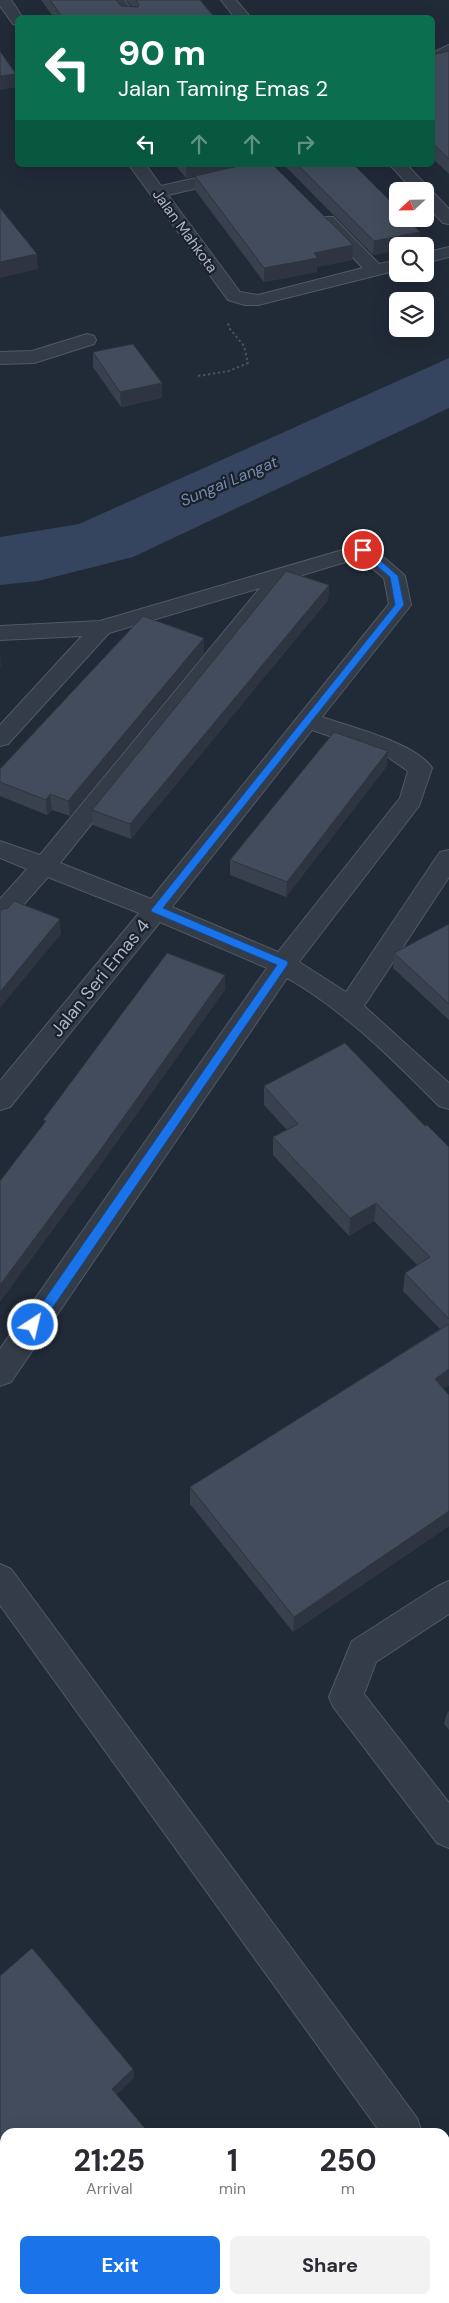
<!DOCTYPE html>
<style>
body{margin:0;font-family:"DM Sans",sans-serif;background:#f2f2f3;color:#2b2b33;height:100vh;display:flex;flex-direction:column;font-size:19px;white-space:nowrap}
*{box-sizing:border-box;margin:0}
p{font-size:16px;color:#7c7c81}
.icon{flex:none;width:28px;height:28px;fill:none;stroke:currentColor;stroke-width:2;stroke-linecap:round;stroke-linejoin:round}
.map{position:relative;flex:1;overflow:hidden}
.sheet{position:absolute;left:0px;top:2128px;width:450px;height:176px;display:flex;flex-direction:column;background:#fff;border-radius:15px 15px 0 0;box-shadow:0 5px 20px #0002}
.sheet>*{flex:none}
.guide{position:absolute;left:15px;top:15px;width:420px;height:152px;border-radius:8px;box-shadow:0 5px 20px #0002;background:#0b6e4f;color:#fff;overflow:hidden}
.needle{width:32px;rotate:248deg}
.buttons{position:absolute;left:389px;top:182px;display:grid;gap:10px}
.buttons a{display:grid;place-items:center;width:45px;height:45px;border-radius:8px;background:#fff;box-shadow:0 5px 20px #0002;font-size:25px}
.pin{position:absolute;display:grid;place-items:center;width:42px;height:42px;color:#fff;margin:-21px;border:2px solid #fff;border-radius:50%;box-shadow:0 1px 5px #0007}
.me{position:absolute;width:55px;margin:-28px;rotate:35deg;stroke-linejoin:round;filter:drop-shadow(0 0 4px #0008)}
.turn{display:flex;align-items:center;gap:18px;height:105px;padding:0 20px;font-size:22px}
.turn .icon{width:65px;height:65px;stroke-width:2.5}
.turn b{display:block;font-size:35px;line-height:42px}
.lanes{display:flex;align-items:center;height:48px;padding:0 20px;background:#0003;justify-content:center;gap:25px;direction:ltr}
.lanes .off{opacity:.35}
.eta{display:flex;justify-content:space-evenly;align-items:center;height:85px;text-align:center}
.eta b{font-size:30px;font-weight:700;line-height:35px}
.cta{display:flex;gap:10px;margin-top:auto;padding:10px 20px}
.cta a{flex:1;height:58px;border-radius:8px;background:#1a73e8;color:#fff;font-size:20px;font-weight:700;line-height:58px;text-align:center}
.cta a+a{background:#f2f2f3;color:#2b2b33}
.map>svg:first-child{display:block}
.water{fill:#35455f}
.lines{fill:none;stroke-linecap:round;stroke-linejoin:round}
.minor-casing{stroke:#525966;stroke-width:2}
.path{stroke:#425558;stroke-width:2;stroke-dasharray:2.5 2.5;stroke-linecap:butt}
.minor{fill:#343c48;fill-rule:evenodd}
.wall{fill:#39414f}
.shaded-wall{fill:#2e3540}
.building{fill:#424c5c;stroke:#2e3540}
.route{fill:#1a73e8;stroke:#114b97}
.labels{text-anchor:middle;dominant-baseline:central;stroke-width:4.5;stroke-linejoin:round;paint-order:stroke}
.far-street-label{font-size:15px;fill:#afb6c5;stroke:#1a212c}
.far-water-label{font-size:16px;font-style:italic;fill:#778cad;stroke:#1a212c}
.street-label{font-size:18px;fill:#afb6c5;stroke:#1a212c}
</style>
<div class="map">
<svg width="449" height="2303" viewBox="0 0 449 2303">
<rect width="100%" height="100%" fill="#212a37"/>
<!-- water -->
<path class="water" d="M449,358V408L133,557L38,581L0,585V537L79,524Z"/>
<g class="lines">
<!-- minor casing -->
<g class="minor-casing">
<path id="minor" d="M0,0H11L23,18H18V25L13,24L0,6Z
M109,0H124L138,18H123Z
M221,0H236L251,18H235Z
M449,45V56L432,64V53Z
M129,165H146L161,186L231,170L237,171L239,175L237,179L168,195L240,292L258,295L363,268L318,221L321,217H333L379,264L398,260V270L258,305H245L228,300Z
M390,165H407L449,209V224L443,223L425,204V191H414Z
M449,247V257L425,263V253Z
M87,334L94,336L96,340L94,344L34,363L0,364V352L32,351Z
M363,544L370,546L401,572L405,576L411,605L322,717C350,727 416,743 432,768L419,806L299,962L346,992L440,852L449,850V877L364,1006L449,1083V1109L439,1106C392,1059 345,1011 287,978L11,1382L0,1386V1349L267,968L160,922L10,1107L0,1110V1081L139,913L48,877L9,921L0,924V899L27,869L0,858V841L40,855L260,588L109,633L8,744L0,746V725L82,636L0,640V626L100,621ZM359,558L384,578L389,604L151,899L60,863L289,579ZM312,730L385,755L408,771L400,798L278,952L172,907Z
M0,1564L11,1569L417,2118L422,2132H380L0,1605Z
M449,1581V1614L376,1662L364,1694L449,1803V1848L437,1843L334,1708L329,1697L352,1641L438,1586Z
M445,2171L449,2172V2215L445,2214Z"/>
</g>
<!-- path -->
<path class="path" d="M198,376L229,371L248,363L244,346L230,329L227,321"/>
<!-- minor -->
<use href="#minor" class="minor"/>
</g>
<!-- wall -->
<path class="wall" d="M41,0H116L121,6H131L126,0H200L215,18H54Z
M449,51V174L432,158V55Z
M175,165H243L186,178Z
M284,165H354L419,246H398V250L373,255Z
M195,176L353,245L352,260L317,267V272L264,282L195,190Z
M93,352L162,383V398L121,407L93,367Z
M329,585L328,600L131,839L93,825L92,810Z
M204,653L70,816L52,810L47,815L0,796V769Z
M387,766L286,897L230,875V860Z
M449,924V1020L393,968L394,953Z
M264,1086L425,1126L449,1147V1385L443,1389L449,1395V1526L293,1632L190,1504V1487L440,1329L403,1291L405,1273L417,1265L374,1221L349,1236L273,1155V1137L287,1130L264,1105Z
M449,1711V1730L444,1724L447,1713Z
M0,1976L133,2069L134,2078L5,2132V2250L0,2243Z
M42,2299H271L267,2303H45Z"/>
<!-- shaded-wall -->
<path class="shaded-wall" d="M16,74L17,87L0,90V76Z
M186,165H243L186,178Z
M420,232L419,246H398V250L373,255L374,241Z
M353,245L352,260L317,267V272L264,282V268L314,253Z
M37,254L38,269L0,278V262Z
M162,383V398L121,407L120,392Z
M329,585L328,600L131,839L130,824Z
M204,638V653L70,816L68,801Z
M0,653L1,666L0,667Z
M388,751L387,766L286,897L287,882Z
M50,794L52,810L47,815L46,800Z
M60,919L61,934L0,1008V992Z
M225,975V990L105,1159L0,1302V1285Z
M376,1203L374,1221L349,1236L350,1218Z
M449,1369V1385L432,1396L435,1379Z
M449,1511V1526L293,1632L294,1617Z
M133,2069L134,2078L113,2098L112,2089Z
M266,2299H271L267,2303H262Z"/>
<!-- building -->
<path class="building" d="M50,0H116L121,6L138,7L139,5L136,0H200L215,18H63Z
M0,51L16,74L0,76Z
M449,51V159L432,143V55Z
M243,165H273L353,245L314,253L318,258L264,268L195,176Z
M298,165H354L398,209V219H407L420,232L374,241Z
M0,208L37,254L0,262Z
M133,344L162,383L120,392L93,352Z
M286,571L329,585L130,824L92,810Z
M143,616L204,638L68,801L50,794L46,800L0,782V769Z
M334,732L388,751L287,882L230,860Z
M14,901L60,919L0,992V910L8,908Z
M449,924V1004L394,953Z
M167,953L225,975L104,1145L0,1285V1181L46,1121L43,1120Z
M345,1043L425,1126L427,1125L449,1147V1319L405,1273L430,1257L376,1203L350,1218L273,1137L298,1124L264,1086Z
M449,1324V1369L435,1379L449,1395V1511L294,1617L190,1487Z
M32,1948L133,2069L112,2089L148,2132H5V2247L0,2240V1976Z
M45,2299H266L262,2303H48Z"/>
<!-- route -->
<path class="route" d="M360,548H366L398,576L404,605L163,908L287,961L288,964L38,1329H29L27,1325L29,1322L277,965L152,912L151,910L395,605L390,577L360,552Z"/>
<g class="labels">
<!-- far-street labels -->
<g class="far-street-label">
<text transform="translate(185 231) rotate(54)">Jalan Mahkota</text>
</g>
<!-- far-water labels -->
<g class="far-water-label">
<text transform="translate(229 481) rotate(-23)">Sungai Langat</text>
</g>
<!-- street labels -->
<g class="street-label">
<text transform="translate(100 978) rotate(-51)">Jalan Seri Emas 4</text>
</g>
</g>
</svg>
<div class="buttons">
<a><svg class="needle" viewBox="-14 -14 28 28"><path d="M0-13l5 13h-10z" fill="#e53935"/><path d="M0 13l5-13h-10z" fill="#7c7c81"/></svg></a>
<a><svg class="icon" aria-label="search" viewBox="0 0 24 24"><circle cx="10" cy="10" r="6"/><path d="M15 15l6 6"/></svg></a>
<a><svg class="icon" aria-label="layers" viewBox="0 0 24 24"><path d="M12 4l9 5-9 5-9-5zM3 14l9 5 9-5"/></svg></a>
</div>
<div class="pin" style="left:363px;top:550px;background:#d93025"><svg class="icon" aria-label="arrive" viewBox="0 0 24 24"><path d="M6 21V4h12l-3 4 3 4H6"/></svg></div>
<svg class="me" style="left:33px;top:1325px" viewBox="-20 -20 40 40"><circle r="17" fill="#1a73e8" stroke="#fff" stroke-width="3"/><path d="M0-11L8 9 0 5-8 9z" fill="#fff"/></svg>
<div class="guide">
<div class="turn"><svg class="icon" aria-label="left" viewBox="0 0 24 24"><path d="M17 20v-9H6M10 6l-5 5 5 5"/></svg><div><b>90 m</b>Jalan Taming Emas 2</div></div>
<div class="lanes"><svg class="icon" aria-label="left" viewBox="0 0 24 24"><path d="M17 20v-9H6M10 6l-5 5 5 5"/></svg><svg class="icon off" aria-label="ahead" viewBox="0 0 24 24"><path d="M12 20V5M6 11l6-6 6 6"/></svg><svg class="icon off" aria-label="ahead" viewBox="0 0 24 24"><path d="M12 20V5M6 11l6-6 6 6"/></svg><svg class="icon off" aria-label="right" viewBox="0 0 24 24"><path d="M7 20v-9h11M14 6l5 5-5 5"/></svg></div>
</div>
<section class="sheet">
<div class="eta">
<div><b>21:25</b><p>Arrival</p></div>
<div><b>1</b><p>min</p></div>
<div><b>250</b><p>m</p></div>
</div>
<div class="cta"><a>Exit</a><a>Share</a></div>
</section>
</div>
